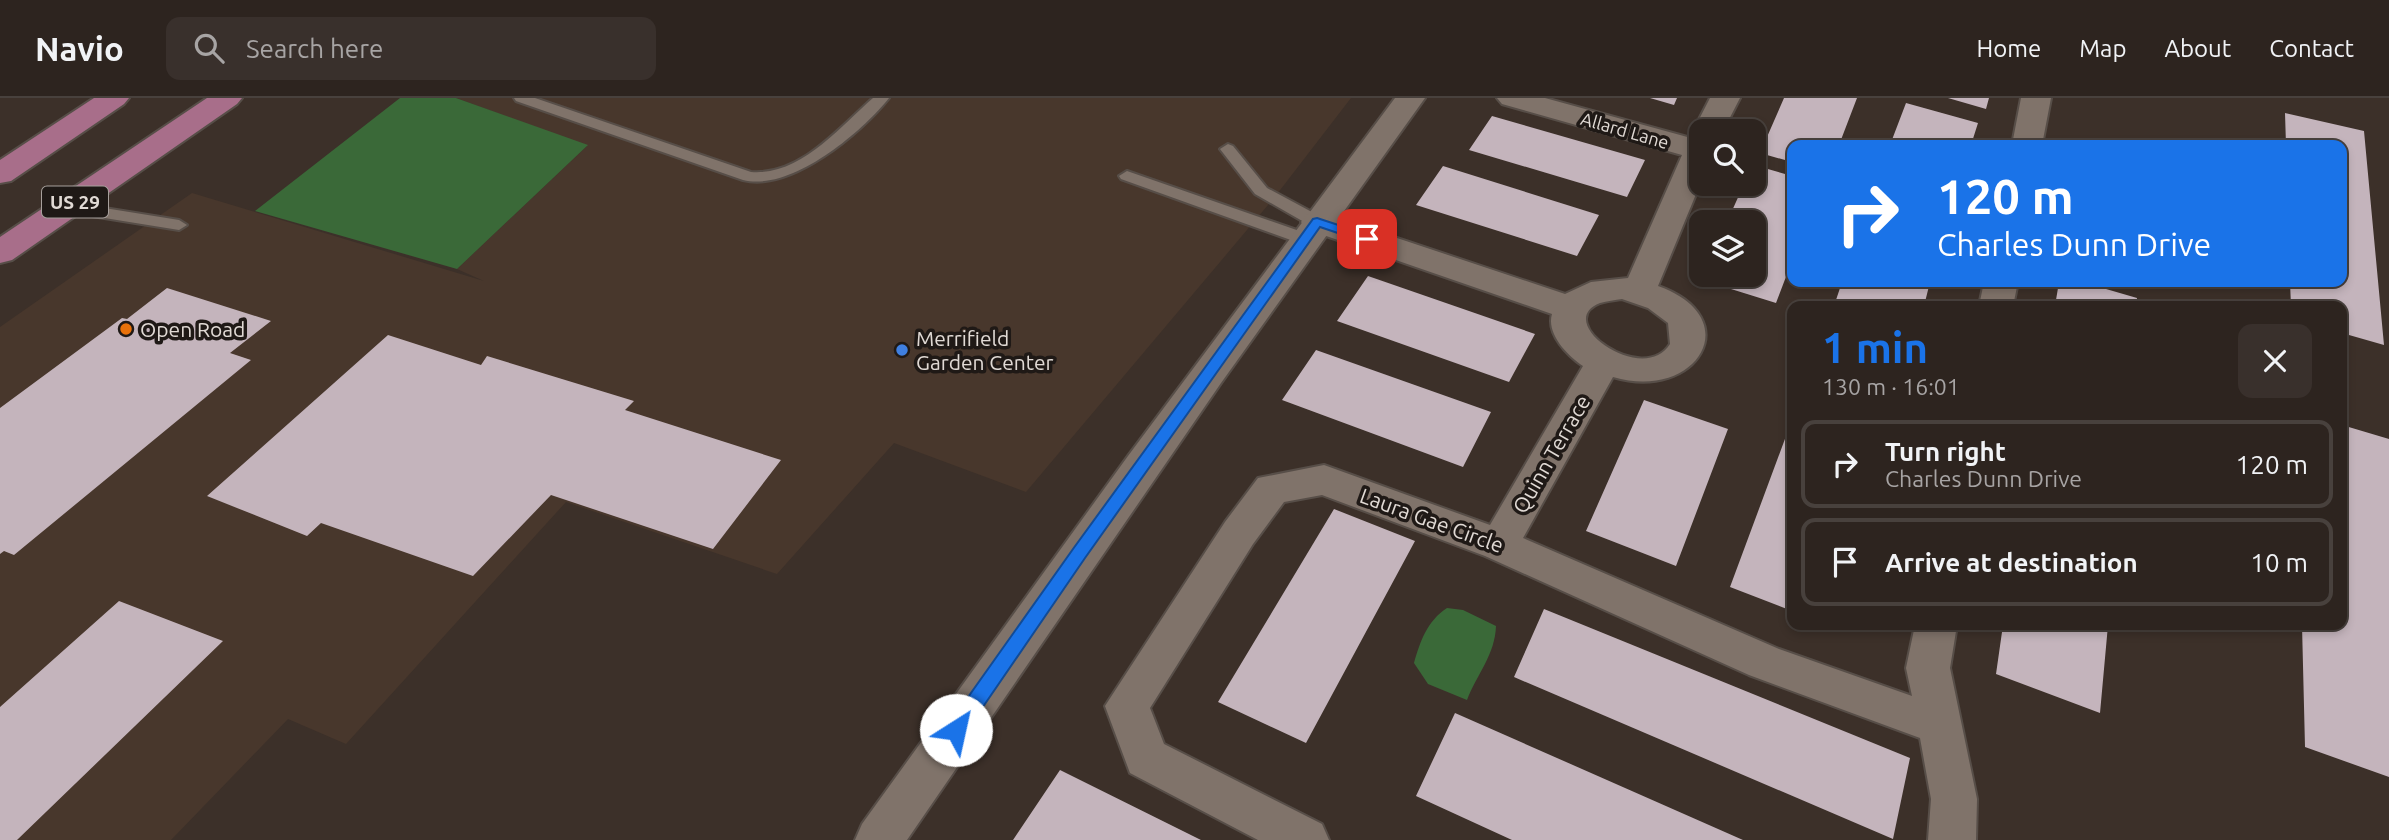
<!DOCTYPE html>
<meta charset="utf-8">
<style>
body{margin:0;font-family:Ubuntu,sans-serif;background:#39302c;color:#f1f3f6;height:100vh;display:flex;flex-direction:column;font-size:26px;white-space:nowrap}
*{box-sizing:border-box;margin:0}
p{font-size:23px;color:#a7a4a4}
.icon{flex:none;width:38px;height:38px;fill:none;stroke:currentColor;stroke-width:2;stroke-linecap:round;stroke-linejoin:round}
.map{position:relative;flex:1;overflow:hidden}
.drawer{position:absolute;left:1787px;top:203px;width:560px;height:329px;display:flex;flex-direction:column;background:#2d241f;border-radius:14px;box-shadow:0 4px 10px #0003,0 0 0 2px #48413d}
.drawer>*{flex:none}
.guide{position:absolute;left:1787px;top:42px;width:560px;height:147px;border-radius:14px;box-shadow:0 4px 10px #0003,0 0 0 2px #48413d;background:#1a73e8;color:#fff;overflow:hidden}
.tools{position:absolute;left:1689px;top:21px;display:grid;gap:14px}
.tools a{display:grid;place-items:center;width:77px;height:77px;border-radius:14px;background:#2d241f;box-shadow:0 4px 10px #0003,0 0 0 2px #48413d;font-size:35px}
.pin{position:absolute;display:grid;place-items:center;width:60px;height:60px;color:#fff;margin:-30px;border-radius:14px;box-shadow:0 4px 10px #0006}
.me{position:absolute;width:77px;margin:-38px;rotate:35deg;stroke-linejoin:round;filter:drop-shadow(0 0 5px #0008)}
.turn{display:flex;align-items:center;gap:24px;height:147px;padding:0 35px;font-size:32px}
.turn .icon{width:91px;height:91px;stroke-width:2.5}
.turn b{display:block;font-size:49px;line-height:60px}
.round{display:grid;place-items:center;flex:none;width:74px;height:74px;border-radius:14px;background:#39302c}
.head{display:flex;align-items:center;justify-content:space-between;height:119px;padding:0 35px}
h1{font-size:42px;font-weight:600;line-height:52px;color:#1a73e8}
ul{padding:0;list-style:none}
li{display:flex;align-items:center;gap:21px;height:88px;margin:0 14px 10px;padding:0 21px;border:4px solid #48413d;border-radius:14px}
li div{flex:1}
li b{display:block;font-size:26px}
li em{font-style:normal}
header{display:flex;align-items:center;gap:42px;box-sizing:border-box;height:98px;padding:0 35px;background:#2d241f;border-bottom:2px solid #48413d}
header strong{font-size:33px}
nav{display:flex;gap:38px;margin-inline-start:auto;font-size:24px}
.search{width:490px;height:63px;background:#39302c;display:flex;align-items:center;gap:18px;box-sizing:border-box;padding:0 24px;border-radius:14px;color:#a7a4a4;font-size:26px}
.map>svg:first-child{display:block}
.built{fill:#48372c}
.green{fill:#3a6938}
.building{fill:#c4b4bc}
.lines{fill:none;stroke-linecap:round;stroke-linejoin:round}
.lane-casing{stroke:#574e48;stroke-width:4}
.street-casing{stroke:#574e48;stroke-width:4}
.secondary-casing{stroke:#574e48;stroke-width:4}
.primary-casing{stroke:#574e48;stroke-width:4}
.lane{fill:#80736a;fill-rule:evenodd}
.street{fill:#80736a;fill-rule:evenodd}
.secondary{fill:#80736a;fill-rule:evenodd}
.primary{fill:#a86e8a;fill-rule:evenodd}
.route{fill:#1a73e8;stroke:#114b97;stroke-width:2}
.food-dot{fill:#e8710a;stroke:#1f1916;stroke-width:2.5}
.shop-dot{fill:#3f7fe0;stroke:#1f1916;stroke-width:2.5}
.labels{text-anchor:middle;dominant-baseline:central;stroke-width:7;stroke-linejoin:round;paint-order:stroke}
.far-street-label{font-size:18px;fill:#e1dad5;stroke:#1f1916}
.shield{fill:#1f1916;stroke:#a7a09c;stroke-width:2}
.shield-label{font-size:19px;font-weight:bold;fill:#e1dad5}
.poi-label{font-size:21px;fill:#e1dad5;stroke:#1f1916;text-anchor:start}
.street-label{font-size:21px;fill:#e1dad5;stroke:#1f1916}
</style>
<header>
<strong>Navio</strong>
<div class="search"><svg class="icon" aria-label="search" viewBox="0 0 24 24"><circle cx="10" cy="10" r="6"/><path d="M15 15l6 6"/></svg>Search here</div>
<nav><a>Home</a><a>Map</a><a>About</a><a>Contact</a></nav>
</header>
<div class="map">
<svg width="2389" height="742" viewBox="0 0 2389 742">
<rect width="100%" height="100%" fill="#3c3029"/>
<!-- built -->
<path class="built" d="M456,0H1351L1274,100L1026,394L894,345L777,476L566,404L346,646L288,621L171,742H0V229L192,95L484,183L457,171L587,48Z"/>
<!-- green -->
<path class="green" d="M400,0H456L588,47L457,171L255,113Z
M1447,510L1463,512L1496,528C1495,557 1477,576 1467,602L1428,586L1414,565C1420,544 1427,523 1447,510Z"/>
<!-- building -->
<path class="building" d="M1650,0H1677L1674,7Z
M1784,0H1857L1839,47H1792V64L1760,55Z
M1948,0H1989L1986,11Z
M1906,5L1978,25L1971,47H1890Z
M2285,15L2364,33L2384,247L2342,235V208H2291L2290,184H2342V47H2286Z
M1492,18L1645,62L1627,99L1469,52Z
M1754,67L1792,78V163L1776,205L1702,182L1704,177H1754V124H1727L1744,86H1754Z
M1443,68L1599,117L1577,158L1416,107Z
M1368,178L1535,236L1509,284L1337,223Z
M1842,184H1930L1924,208H1834Z
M2059,184H2082L2137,200L2136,208H2055Z
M167,190L271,223L230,255L251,262L14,457L4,453L0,456V310L122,220L127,221Z
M388,237L481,267L487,258L634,303L625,312L781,362L713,451L551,397L473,478L321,425L307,438L207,398Z
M1316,252L1491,314L1463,369L1282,302Z
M1644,302L1728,331L1676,468L1586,433Z
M1792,322V513L1730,489Z
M2342,327L2389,341V679L2305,649L2302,527H2342Z
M1334,411L1415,443L1306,645L1218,604Z
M119,503L223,543L17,742H0V609Z
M1544,511L1910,660L1893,741L1514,579Z
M2003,527H2108L2100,615L1996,576Z
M1455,615L1743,742H1512L1416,698Z
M1060,672L1201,742H1013Z"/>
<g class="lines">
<!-- lane casing -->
<g class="lane-casing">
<path id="lane" d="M514,0H535L751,74C800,78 839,30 873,0H889C861,35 791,94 743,82L516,3Z
M1228,46L1233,48L1267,90L1323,120L1325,124L1323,128H1311L1255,96L1220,51Z
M1127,73L1311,137L1313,141L1305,146L1299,145L1121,81L1119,78Z
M67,104L179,122L187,127L179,132L61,113L59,109L61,105Z"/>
</g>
<!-- street casing -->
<g class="street-casing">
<path id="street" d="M1497,0H1545L1691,40L1697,39L1693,33L1710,0H1740L1723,33H1701V84L1658,188C1748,220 1697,304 1613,279L1523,440L1779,551L1912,598L1906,570L1915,527H1957L1950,570L1977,701L1976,742H1928L1931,701L1920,640L1749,577L1485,458L1322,397L1284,404L1253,446L1150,610L1164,646L1322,726L1329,742H1258L1130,675L1105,608L1225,424L1258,380L1324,367L1490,427L1583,268C1568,258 1546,236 1552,216L1306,131L1301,124L1306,117L1317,114L1328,117L1565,196L1591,184L1628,180L1682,57L1502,6ZM1622,201L1648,210L1668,225L1670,246C1644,289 1551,224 1600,205C1607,203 1615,202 1622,201Z
M2021,0H2051L2042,47H2012Z
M1984,184H2018L2013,208H1979Z"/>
</g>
<!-- secondary casing -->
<g class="secondary-casing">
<path id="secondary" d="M1395,0H1425L1221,285L907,742H855L862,726L1128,358Z"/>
</g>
<!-- primary casing -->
<g class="primary-casing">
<path id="primary" d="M94,0H129L124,6L11,83L0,85V62Z
M207,0H242L237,6L12,162L0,165V139Z"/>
</g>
<!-- lane -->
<use href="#lane" class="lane"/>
<!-- street -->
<use href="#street" class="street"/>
<!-- secondary -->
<use href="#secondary" class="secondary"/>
<!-- primary -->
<use href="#primary" class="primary"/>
</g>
<!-- route -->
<path class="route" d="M1317,120L1372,138L1374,141L1367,145L1320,129L1085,460L963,638L956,640L949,638L947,632L949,626L1073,451L1313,121Z"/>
<!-- markers -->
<circle class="food-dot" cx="126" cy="231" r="7"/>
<circle class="shop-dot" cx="902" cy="252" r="7"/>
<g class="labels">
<!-- far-street labels -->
<g class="far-street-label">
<text transform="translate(1625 32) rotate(16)">Allard Lane</text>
</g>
<!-- shield labels -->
<rect class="shield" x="42" y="88.5" width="66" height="31" rx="5"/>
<g class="shield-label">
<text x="75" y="104">US 29</text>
</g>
<!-- poi labels -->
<g class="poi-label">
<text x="140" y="231">Open Road</text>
<text x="916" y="240">Merrifield<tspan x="916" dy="24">Garden Center</tspan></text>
</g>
<!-- street labels -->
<g class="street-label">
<text transform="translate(1551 356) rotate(-60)">Quinn Terrace</text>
<text transform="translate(1432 422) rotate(20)">Laura Gae Circle</text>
</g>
</g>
</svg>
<div class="tools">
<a><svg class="icon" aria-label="search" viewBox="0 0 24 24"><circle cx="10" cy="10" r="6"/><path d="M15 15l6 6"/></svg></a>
<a><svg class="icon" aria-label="layers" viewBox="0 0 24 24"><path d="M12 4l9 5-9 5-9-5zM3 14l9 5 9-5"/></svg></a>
</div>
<div class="pin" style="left:1367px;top:141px;background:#d93025"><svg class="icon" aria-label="arrive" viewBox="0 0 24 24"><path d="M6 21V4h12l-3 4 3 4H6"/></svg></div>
<svg class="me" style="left:956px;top:632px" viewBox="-20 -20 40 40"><circle r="19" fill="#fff"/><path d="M0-13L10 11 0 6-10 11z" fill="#1a73e8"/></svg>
<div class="guide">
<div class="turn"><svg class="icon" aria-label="right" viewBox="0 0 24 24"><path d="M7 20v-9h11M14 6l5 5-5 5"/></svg><div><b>120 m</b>Charles Dunn Drive</div></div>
</div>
<section class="drawer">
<div class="head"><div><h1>1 min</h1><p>130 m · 16:01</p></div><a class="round"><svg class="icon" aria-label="close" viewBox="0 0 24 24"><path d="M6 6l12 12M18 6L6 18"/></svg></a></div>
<ul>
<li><svg class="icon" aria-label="right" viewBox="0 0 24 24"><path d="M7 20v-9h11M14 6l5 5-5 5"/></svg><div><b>Turn right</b><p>Charles Dunn Drive</p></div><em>120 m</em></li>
<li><svg class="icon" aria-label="arrive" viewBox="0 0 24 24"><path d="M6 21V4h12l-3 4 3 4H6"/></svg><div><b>Arrive at destination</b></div><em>10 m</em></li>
</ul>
</section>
</div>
